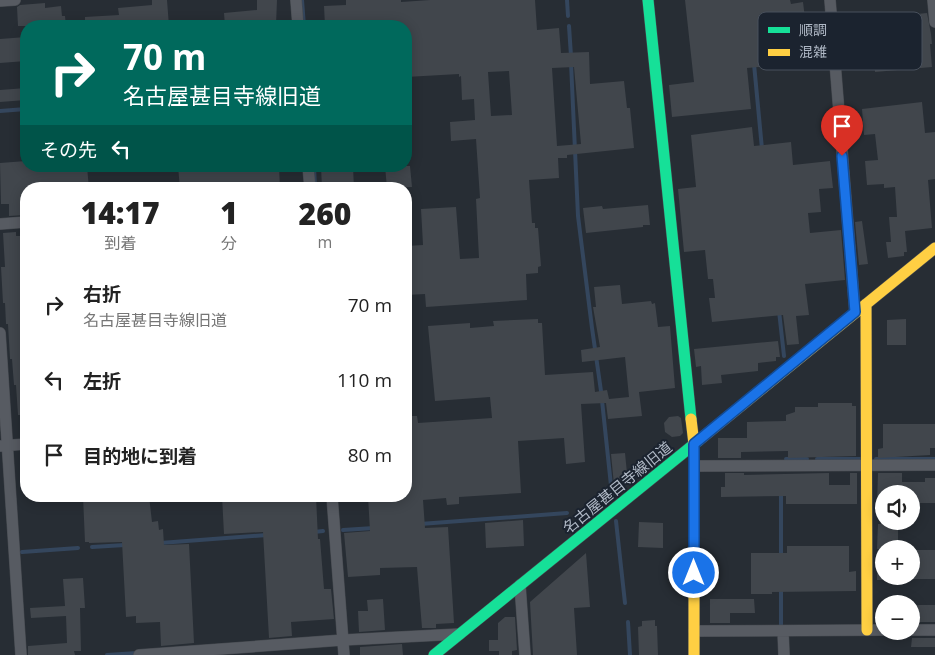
<!DOCTYPE html>
<html lang="ja">
<meta charset="utf-8">
<style>
body{margin:0;font-family:"Open Sans","Noto Sans JP",sans-serif;background:#f6f6f6;color:#222;height:100vh;display:flex;flex-direction:column;font-size:19px;white-space:nowrap}
*{box-sizing:border-box;margin:0}
p{font-size:16px;color:#767676}
.icon{flex:none;width:28px;height:28px;fill:none;stroke:currentColor;stroke-width:2;stroke-linecap:round;stroke-linejoin:round}
.map{position:relative;flex:1;overflow:hidden}
.side{position:absolute;left:20px;top:182px;width:392px;height:320px;display:flex;flex-direction:column;background:#fff;border-radius:20px;box-shadow:0 2px 12px #0003}
.side>*{flex:none}
.guide{position:absolute;left:20px;top:20px;width:392px;height:152px;border-radius:20px;box-shadow:0 2px 12px #0003;background:#00695c;color:#fff;overflow:hidden}
.buttons{position:absolute;left:875px;top:485px;display:grid;gap:10px}
.buttons a{display:grid;place-items:center;width:45px;height:45px;border-radius:50%;background:#fff;box-shadow:0 2px 12px #0003;font-size:25px}
.pin{position:absolute;display:grid;place-items:center;width:42px;height:42px;color:#fff;margin:-51px -21px;border-radius:50% 50% 50% 0;rotate:-45deg;box-shadow:0 0 5px #0007}
.pin .icon{rotate:45deg}
.me{position:absolute;width:55px;margin:-28px;rotate:0deg;stroke-linejoin:round;filter:drop-shadow(0 0 4px #0008)}
.turn{display:flex;align-items:center;gap:18px;height:105px;padding:0 20px;font-size:22px}
.turn .icon{width:65px;height:65px;stroke-width:2.5}
.turn b{display:block;font-size:35px;line-height:42px}
.then{display:flex;align-items:center;height:48px;padding:0 20px;background:#0003;gap:10px;font-size:19px}
.eta{display:flex;justify-content:space-evenly;align-items:center;height:85px;text-align:center}
.eta b{font-size:30px;font-weight:800;line-height:35px}
ul{padding:0;list-style:none}
li{display:flex;align-items:center;gap:15px;height:75px;padding:0 20px}
li div{flex:1}
li b{display:block;font-size:19px}
li em{font-style:normal}
.map>svg:first-child{display:block}
.lines{fill:none;stroke-linecap:round;stroke-linejoin:round}
.stream{stroke:#34465d;stroke-width:4}
.building{fill:#41464c;fill-rule:evenodd}
.street-casing{stroke:#45494f;stroke-width:12}
.fast-casing{stroke:#45494f;stroke-width:12}
.slow-casing{stroke:#45494f;stroke-width:12}
.street{stroke:#575b62;stroke-width:11}
.fast{stroke:#16e098;stroke-width:11}
.slow{stroke:#ffcf43;stroke-width:11}
.route-casing{stroke:#114b97;stroke-width:12}
.route{stroke:#1a73e8;stroke-width:9}
.labels{text-anchor:middle;dominant-baseline:central;stroke-width:4;stroke-linejoin:round;paint-order:stroke}
.street-label{font-size:15px;fill:#b0b9c6;stroke:#1b232f}
.key{fill:#1b232f;stroke:#48505c;stroke-width:1}
.key-label{font-size:14px;fill:#b0b9c6}
</style>
<div class="map">
<svg width="935" height="655" viewBox="0 0 935 655">
<rect width="100%" height="100%" fill="#272d34"/>
<g class="lines">
<!-- stream -->
<path class="stream" d="M302,0L304,26
M567,0L568,16
M569,26L571,56
M571,63L578,216L592,328L601,391L612,495
M754,64L762,149
M0,111L26,109
M314,166L315,187
M779,311L784,356
M786,459H807
M817,459H860
M876,459H935
M781,492V558
M616,521L625,603
M420,524L567,513
M343,530L374,528
M314,532L323,531
M160,543L267,535
M92,547L125,545
M22,552L78,548
M781,587V626
M628,622L630,655
M107,655L137,653"/>
</g>
<!-- building -->
<path class="building" d="M152,0H167L169,26H85V17L119,15L118,8L152,5Z
M257,0H277L276,25L271,26H225L224,13L257,10Z
M346,0H401V2L430,0H535L537,30L559,28L561,53L589,52L590,84L624,81L627,108H630L634,148L567,155V158H558L559,178L529,180L532,223H535V228H538L541,266L538,267V273L526,274L527,300L426,307L425,294L406,295V246L423,245L421,209L456,207L460,259L479,258L476,199L480,198L476,139L451,141L450,122L475,120L474,99L462,100L461,76L459,77V74L406,77V26H325L324,6L346,5ZM574,67L581,144L557,146L552,68ZM509,71L512,115L491,116L488,72Z
M685,0H790L791,4L803,2L808,43L815,42L818,66L796,68L795,64L747,68L751,109L672,117L669,85L694,82Z
M45,3V8L61,6L62,16H65L66,26H18L17,7L20,5Z
M927,13L931,34L932,44H930L932,67L875,72L874,59L865,60L861,17L884,15L885,28L918,26L917,14Z
M26,37V61L0,63V39Z
M26,88V100L0,102V90Z
M922,102L925,133L935,132V179L928,180L932,228L905,231L907,252H904V256L888,258L886,242H891L889,217H897L895,187L884,188V184L867,185L865,161L878,160L875,134L864,135L862,109Z
M752,127L754,146L791,142L793,165L830,161L833,188L819,189L821,212L808,213L810,233L841,230L845,280L805,284L809,315L796,316L799,344L787,345L783,315L712,322L709,298H715L713,279H708L705,250L684,252L678,189L696,187L691,135Z
M26,161V166H87L89,189H26V215L9,216V204H1L0,163Z
M178,166H279L280,189H180Z
M321,166H353L354,189H322Z
M385,166H410L412,187L387,188Z
M648,205L650,225H643V227L586,233L583,208L602,206L603,209Z
M862,221L868,264L859,265L855,222Z
M16,232V236H21L23,266H26V415H18L16,385H14L12,359H10L8,324H6L5,303H3L1,267H5L3,233Z
M620,285L622,304L651,301L652,304L655,303L658,327L670,326L675,388L639,392L642,416L608,419L606,403L581,404L585,462L566,464L564,438L518,441L521,493L459,497V504L447,505L446,498L423,500L425,528L448,527L454,623L436,624V628H422L417,567L380,568V575L348,577L344,533L370,531L368,496H406V416H417L418,423L492,418L490,397L435,401L428,326L470,323V328L494,326L493,321L538,319V323H542L545,375L593,372L595,392L607,390L609,399L629,397L625,357L582,362L581,350L600,347L593,307H596L594,287Z
M906,319V345H887V320Z
M778,341L780,357H776V361L758,363V371L721,375L722,383L702,385L701,366L696,367L694,349Z
M818,403H852V406H856V456L788,458V451L741,452V458H718V438H747V422L786,421V415L795,412V407H818Z
M678,416L681,418L683,433L680,436L672,437L665,432L664,423L669,417Z
M883,424H935V448H930V455L878,458V449L883,448Z
M625,453L628,483L614,485L611,454Z
M725,473H744V475L829,473V485H850V473H857V504H786V496L721,497V487H725Z
M878,473H902V482H925V478H935V503H911V494H879L884,499V504H877Z
M83,496H149L152,522L158,521L159,530L163,529L164,545L189,544L194,643L161,646L160,622L136,623V616L126,617L122,542L89,543V542H85Z
M222,496H316L318,539H320L324,589H331L334,619L291,622L292,636L269,638L263,532L224,534Z
M523,520L524,546L486,548L485,523Z
M639,522L663,523V548L638,547Z
M878,524H898V549H877Z
M787,546H849V572L856,571V591L772,592V594H751V553H787Z
M911,550H935V579H911Z
M877,551H884V580H877Z
M586,553L590,607L574,608L577,655H533L530,602Z
M83,578L85,608H80L81,651H74L75,655H28V646L67,643L66,616L31,618L30,608L65,606L63,579Z
M383,599L385,630L359,632L358,611H368L367,600Z
M710,599H754L755,613H730V623H710Z
M919,605H935V622H912L911,607Z
M505,617H515L517,650L512,651V655H499V651H489V640H498V623Z
M655,620V626H657L658,655H639L638,627L642,626V621Z
M912,638H935V647H911Z
M402,644L403,655H360V647Z"/>
<g class="lines">
<!-- street casing -->
<g class="street-casing">
<path id="street" d="M296,0L298,26
M830,0L855,312
M933,0L935,22
M0,1L15,0
M308,166L310,189
M0,224L26,222
M0,333L21,655
M0,446L26,444
M694,466L935,465
M332,496L344,655
M520,585L525,655
M911,630H935
M694,631L884,630
M783,631L784,655
M139,655L343,640L460,634"/>
</g>
<!-- fast casing -->
<g class="fast-casing">
<path id="fast" d="M648,0L691,419
M434,655L698,441"/>
</g>
<!-- slow casing -->
<g class="slow-casing">
<path id="slow" d="M866,304L867,630
M691,419L694,444V655
M698,441L935,248"/>
</g>
<!-- street -->
<use href="#street" class="street"/>
<!-- fast -->
<use href="#fast" class="fast"/>
<!-- slow -->
<use href="#slow" class="slow"/>
</g>
<g class="lines">
<!-- route casing -->
<g class="route-casing">
<path id="route" d="M694,573V444L855,312L842,156"/>
</g>
<!-- route -->
<use href="#route" class="route"/>
</g>
<g class="labels">
<!-- street labels -->
<g class="street-label">
<text transform="translate(617 487) rotate(-39)">名古屋甚目寺線旧道</text>
</g>
</g>
<!-- legend -->
<rect x="758" y="12" width="164" height="58" rx="8" class="key"/>
<rect x="768" y="27" width="22" height="6" fill="#16e098"/>
<rect x="768" y="49" width="22" height="7" fill="#ffcf43"/>
<g class="key-label">
<text x="799" y="35">順調</text>
<text x="799" y="57">混雑</text>
</g>
</svg>
<div class="buttons">
<a><svg class="icon" aria-label="sound" viewBox="0 0 24 24"><path d="M4 9h4l5-4v14l-5-4H4zM17 9q2 3 0 6"/></svg></a>
<a>+</a>
<a>−</a>
</div>
<div class="pin" style="left:842px;top:156px;background:#d93025"><svg class="icon" aria-label="arrive" viewBox="0 0 24 24"><path d="M6 21V4h12l-3 4 3 4H6"/></svg></div>
<svg class="me" style="left:694px;top:573px" viewBox="-20 -20 40 40"><circle r="17" fill="#1a73e8" stroke="#fff" stroke-width="3"/><path d="M0-11L8 9 0 5-8 9z" fill="#fff"/></svg>
<div class="guide">
<div class="turn"><svg class="icon" aria-label="right" viewBox="0 0 24 24"><path d="M7 20v-9h11M14 6l5 5-5 5"/></svg><div><b>70 m</b>名古屋甚目寺線旧道</div></div>
<div class="then">その先<svg class="icon" aria-label="left" viewBox="0 0 24 24"><path d="M17 20v-9H6M10 6l-5 5 5 5"/></svg></div>
</div>
<section class="side">
<div class="eta">
<div><b>14:17</b><p>到着</p></div>
<div><b>1</b><p>分</p></div>
<div><b>260</b><p>m</p></div>
</div>
<ul>
<li><svg class="icon" aria-label="right" viewBox="0 0 24 24"><path d="M7 20v-9h11M14 6l5 5-5 5"/></svg><div><b>右折</b><p>名古屋甚目寺線旧道</p></div><em>70 m</em></li>
<li><svg class="icon" aria-label="left" viewBox="0 0 24 24"><path d="M17 20v-9H6M10 6l-5 5 5 5"/></svg><div><b>左折</b></div><em>110 m</em></li>
<li><svg class="icon" aria-label="arrive" viewBox="0 0 24 24"><path d="M6 21V4h12l-3 4 3 4H6"/></svg><div><b>目的地に到着</b></div><em>80 m</em></li>
</ul>
</section>
</div>
